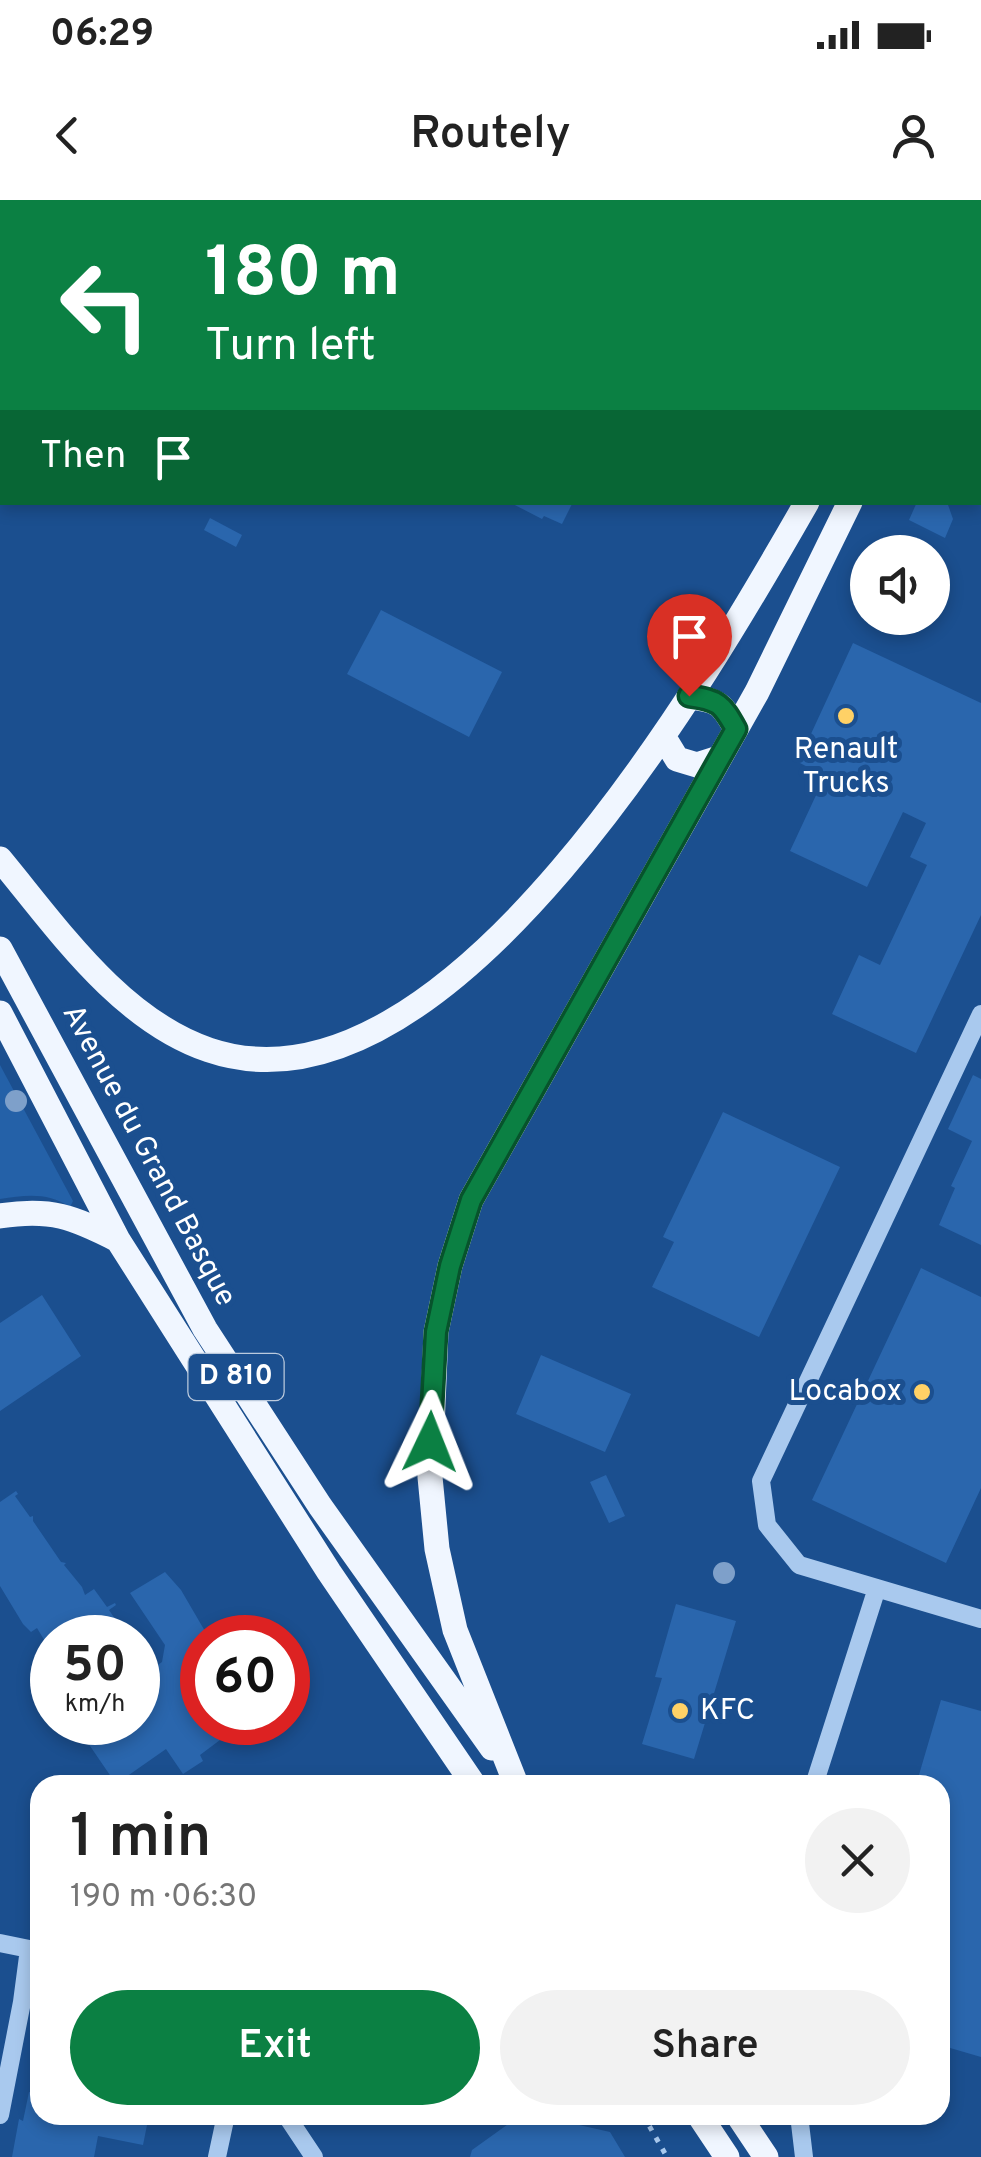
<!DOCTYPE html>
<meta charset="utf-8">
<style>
body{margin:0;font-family:Overpass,sans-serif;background:#f2f2f2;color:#222;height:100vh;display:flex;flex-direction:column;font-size:38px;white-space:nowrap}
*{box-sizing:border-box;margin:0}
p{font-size:32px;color:#767676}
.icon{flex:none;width:55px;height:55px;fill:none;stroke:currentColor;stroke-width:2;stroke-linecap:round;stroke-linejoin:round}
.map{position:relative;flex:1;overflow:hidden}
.sheet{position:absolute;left:30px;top:1575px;width:920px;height:350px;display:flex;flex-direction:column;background:#fff;border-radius:30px;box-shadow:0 5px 15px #0003}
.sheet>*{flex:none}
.guide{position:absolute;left:0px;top:0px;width:982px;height:305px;box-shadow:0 5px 15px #0003;background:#0b8043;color:#fff;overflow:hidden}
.fabs{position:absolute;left:850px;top:335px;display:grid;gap:20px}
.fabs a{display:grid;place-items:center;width:100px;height:100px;border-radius:50%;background:#fff;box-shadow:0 5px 15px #0003;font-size:50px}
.speed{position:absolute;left:30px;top:1415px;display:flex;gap:20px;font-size:50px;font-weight:700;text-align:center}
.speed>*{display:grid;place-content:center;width:130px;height:130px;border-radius:50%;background:#fff;box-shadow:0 5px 15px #0003;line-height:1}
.speed small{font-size:25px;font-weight:400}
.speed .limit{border:15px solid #d22;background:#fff;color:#111}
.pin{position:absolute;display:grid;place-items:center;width:85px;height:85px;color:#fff;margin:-102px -42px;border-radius:50% 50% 50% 0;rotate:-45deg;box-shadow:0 0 10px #0007}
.pin .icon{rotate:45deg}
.me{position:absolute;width:110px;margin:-55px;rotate:2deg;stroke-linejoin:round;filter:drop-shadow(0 0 8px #0008)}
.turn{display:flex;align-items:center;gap:35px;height:210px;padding:0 40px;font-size:45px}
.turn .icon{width:130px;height:130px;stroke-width:2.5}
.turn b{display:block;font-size:70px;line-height:85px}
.then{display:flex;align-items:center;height:95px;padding:0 40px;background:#0003;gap:20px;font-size:38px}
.round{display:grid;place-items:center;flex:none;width:105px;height:105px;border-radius:52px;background:#f2f2f2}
.summary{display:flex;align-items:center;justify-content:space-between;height:170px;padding:0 40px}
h1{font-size:60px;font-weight:600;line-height:75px}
.primary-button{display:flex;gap:20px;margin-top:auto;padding:20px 40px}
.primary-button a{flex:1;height:115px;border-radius:60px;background:#0b8043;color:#fff;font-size:40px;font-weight:600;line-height:115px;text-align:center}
.primary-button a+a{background:#f2f2f2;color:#222}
.status{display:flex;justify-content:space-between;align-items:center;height:70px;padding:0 50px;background:#fff;direction:ltr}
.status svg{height:28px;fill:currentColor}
header{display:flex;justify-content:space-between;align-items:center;height:130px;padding:0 40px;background:#fff;font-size:45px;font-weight:600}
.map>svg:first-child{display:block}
.green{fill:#2461a8}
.building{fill:#2a66ad}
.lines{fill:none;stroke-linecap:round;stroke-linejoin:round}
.path{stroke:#a9c9ee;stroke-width:5;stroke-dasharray:5 8;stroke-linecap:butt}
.minor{stroke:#a9c9ee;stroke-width:18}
.major{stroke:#f0f6ff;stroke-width:25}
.tree{fill:#7ea0ca}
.route-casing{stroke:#07532c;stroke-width:25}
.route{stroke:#0b8043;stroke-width:18}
.poi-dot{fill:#ffd166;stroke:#1b4f8f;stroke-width:4}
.labels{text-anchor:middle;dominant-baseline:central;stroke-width:10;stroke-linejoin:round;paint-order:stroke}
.shield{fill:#1b4f8f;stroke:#bbcadd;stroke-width:2.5}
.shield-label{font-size:28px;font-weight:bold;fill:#fff}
.poi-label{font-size:30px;fill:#fff;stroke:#1b4f8f}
.street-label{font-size:30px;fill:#fff;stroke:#1b4f8f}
</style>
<div class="status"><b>06:29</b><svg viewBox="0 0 49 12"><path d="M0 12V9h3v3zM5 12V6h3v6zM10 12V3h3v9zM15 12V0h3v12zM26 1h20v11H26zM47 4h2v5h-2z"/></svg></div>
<header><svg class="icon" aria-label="back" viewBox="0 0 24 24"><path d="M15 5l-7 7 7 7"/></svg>Routely<svg class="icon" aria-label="person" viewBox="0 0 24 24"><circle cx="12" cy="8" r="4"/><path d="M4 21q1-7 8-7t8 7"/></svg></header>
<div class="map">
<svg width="981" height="1957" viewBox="0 0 981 1957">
<rect width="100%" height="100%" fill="#1b4f8f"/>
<!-- green -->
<path class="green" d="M0,865L73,1001L70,1007C48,992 26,995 0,999Z"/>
<!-- building -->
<path class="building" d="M509,302H573L562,324L544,316L542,319Z
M917,302H947L953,319L945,338L909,320Z
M210,318L242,335L236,347L204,330Z
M381,410L502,472L469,537L347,474Z
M853,443L981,503V715L916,853L832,814L859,755L880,765L927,665L910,657L926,623L903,612L867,687L790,651L825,576L798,562Z
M973,875L981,879V1045L939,1025L955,988L951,986L972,941L948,929Z
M723,912L840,967L759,1137L652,1087L674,1042L663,1037Z
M921,1068L981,1097V1288L946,1363L812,1300Z
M42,1095L81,1156L0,1211V1123Z
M541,1155L631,1194L605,1252L516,1214Z
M606,1275L625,1316L609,1323L590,1282Z
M16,1291L18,1294L15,1296L30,1317L33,1316V1321L61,1362L66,1363L64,1365L82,1387L85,1395L94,1389L107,1407L115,1403L116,1405L109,1410L123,1431L126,1429L128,1438H52V1453L37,1428L31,1432L23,1424L0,1386V1302Z
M165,1372L181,1390L209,1438H202V1443L187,1454L182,1483L198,1508L202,1505V1522H208L220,1540L200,1555L203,1561L183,1574L166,1549L116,1584L88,1543L107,1528L103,1522H138V1452L150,1470L162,1462L165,1445L130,1393Z
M676,1404L736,1421L694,1559L642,1544L662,1478L655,1477Z
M941,1500L981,1511V1857L940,1845V1585H916Z
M29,1892L40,1894V1915H149L143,1945L98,1936L94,1957H12L19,1919L23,1921Z
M521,1915H535L610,1932L625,1957H470L472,1950Z"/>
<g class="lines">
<!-- path -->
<path class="path" d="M980,37L981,38
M643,1915L667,1957"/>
<!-- minor -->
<path class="minor" d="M981,814L761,1281L767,1325L799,1365L981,1419
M814,1585L877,1388
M0,1743L39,1751
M0,1915L22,1802L29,1749
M286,1915L314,1957
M799,1915L804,1957
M217,1957L226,1915"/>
<!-- major -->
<path class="major" d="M931,2L932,0
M980,101L981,102
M980,223H981
M689,497C719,500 722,504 736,529
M663,536L677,559L697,565L719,558
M0,659C58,729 120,820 209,850C448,931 711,470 807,302
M0,749L205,1129L320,1306L492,1548
M0,813L118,1040L329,1372L474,1585
M0,1016C51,1008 73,1017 118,1040
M514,1579L455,1430L437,1349L430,1277L436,1132L450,1066L471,1000L757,492L850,302
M699,1915L727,1957
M738,1915L766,1957"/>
</g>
<!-- trees -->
<g class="tree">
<circle cx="16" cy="901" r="11"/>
<circle cx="724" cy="1373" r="11"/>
</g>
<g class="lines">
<!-- route casing -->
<g class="route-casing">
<path id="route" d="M430,1242L436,1132L450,1066L471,1000L736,529C722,504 719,500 689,496"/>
</g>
<!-- route -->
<use href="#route" class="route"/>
</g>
<!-- markers -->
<g class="poi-dot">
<circle cx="846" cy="516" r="10"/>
<circle cx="922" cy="1192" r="10"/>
<circle cx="680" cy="1511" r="10"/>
</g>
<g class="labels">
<!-- shield labels -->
<rect class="shield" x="188.5" y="1154" width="95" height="46" rx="8"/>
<g class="shield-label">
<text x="236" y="1177">D 810</text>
</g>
<!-- poi labels -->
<g class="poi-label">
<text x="846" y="550">Renault<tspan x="846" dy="34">Trucks</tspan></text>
<text x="902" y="1192" text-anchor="end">Locabox</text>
<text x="700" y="1511" text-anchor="start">KFC</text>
</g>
<!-- street labels -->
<g class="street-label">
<text transform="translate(148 956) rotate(62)">Avenue du Grand Basque</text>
</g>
</g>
</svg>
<div class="fabs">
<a><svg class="icon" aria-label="sound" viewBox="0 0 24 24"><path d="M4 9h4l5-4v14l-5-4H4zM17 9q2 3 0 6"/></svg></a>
</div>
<div class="speed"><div>50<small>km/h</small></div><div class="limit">60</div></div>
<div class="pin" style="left:689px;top:496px;background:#d93025"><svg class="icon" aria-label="arrive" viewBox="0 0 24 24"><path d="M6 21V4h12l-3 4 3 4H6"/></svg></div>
<svg class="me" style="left:430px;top:1242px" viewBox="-20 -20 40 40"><path d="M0-17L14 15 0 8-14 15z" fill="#0b8043" stroke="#fff" stroke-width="4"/></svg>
<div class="guide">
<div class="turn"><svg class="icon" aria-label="left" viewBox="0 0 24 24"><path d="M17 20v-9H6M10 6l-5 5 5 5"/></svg><div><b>180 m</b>Turn left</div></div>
<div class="then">Then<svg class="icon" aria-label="arrive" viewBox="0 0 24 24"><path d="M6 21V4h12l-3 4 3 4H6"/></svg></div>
</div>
<section class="sheet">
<div class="summary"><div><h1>1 min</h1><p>190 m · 06:30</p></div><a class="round"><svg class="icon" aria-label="close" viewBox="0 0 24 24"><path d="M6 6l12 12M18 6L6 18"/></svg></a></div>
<div class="primary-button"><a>Exit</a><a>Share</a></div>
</section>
</div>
